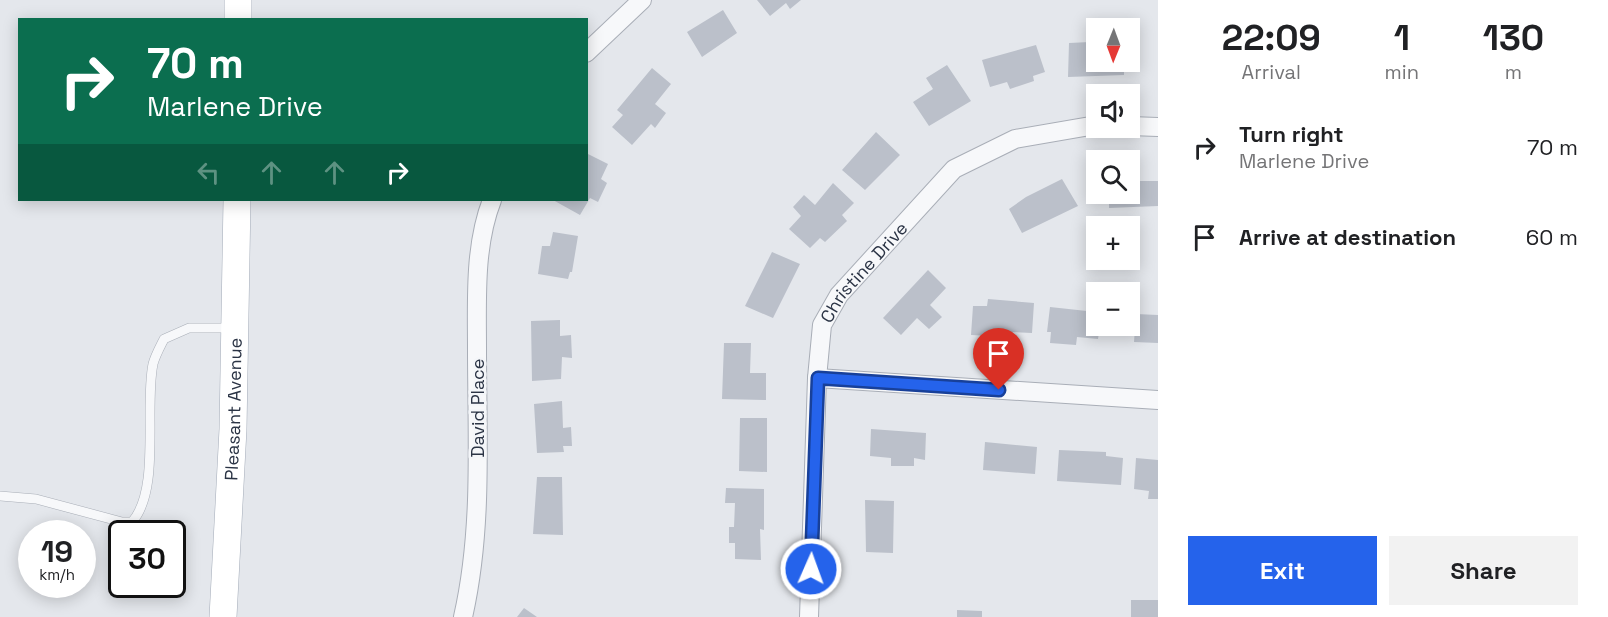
<!DOCTYPE html>
<meta charset="utf-8">
<style>
body{margin:0;font-family:"Space Grotesk",sans-serif;background:#f2f2f2;color:#202124;height:100vh;display:flex;flex-direction:column;font-size:22px;white-space:nowrap}
*{box-sizing:border-box;margin:0}
p{font-size:20px;color:#757577}
.icon{flex:none;width:33px;height:33px;fill:none;stroke:currentColor;stroke-width:2;stroke-linecap:round;stroke-linejoin:round}
.map{position:relative;flex:1;overflow:hidden}
.side{display:flex;flex-direction:column;background:#fff;width:450px}
.side>*{flex:none}
.guide{position:absolute;left:18px;top:18px;width:570px;height:183px;border-radius:0px;box-shadow:0 3px 15px #0003;background:#0b6e4f;color:#fff;overflow:hidden}
.needle{width:39px;rotate:181deg}
.controls{position:absolute;left:1086px;top:18px;display:grid;gap:12px}
.controls a{display:grid;place-items:center;width:54px;height:54px;border-radius:0px;background:#fff;box-shadow:0 3px 15px #0003;font-size:30px}
.speed{position:absolute;left:18px;top:520px;display:flex;gap:12px;font-size:30px;font-weight:700;text-align:center}
.speed>*{display:grid;place-content:center;width:78px;height:78px;border-radius:50%;background:#fff;box-shadow:0 3px 15px #0003;line-height:1}
.speed small{font-size:15px;font-weight:400}
.speed .limit{border:3px solid #111;border-radius:9px;background:#fff;color:#111}
.pin{position:absolute;display:grid;place-items:center;width:51px;height:51px;color:#fff;margin:-62px -26px;border-radius:50% 50% 50% 0;rotate:-45deg;box-shadow:0 0 6px #0007}
.pin .icon{rotate:45deg}
.me{position:absolute;width:66px;margin:-33px;rotate:2deg;stroke-linejoin:round;filter:drop-shadow(0 0 4px #0008)}
.turn{display:flex;align-items:center;gap:21px;height:126px;padding:0 30px;font-size:27px}
.turn .icon{width:78px;height:78px;stroke-width:2.5}
.turn b{display:block;font-size:42px;line-height:51px}
.lanes{display:flex;align-items:center;height:57px;padding:0 30px;background:#0003;justify-content:center;gap:30px;direction:ltr}
.lanes .off{opacity:.35}
.eta{display:flex;justify-content:space-evenly;align-items:center;height:102px;text-align:center}
.eta b{font-size:36px;font-weight:700;line-height:42px}
.primary-button{display:flex;gap:12px;margin-top:auto;padding:12px 30px}
.primary-button a{flex:1;height:69px;border-radius:0px;background:#2563eb;color:#fff;font-size:24px;font-weight:700;line-height:69px;text-align:center}
.primary-button a+a{background:#f2f2f2;color:#202124}
ul{padding:0;list-style:none}
li{display:flex;align-items:center;gap:18px;height:90px;padding:0 30px}
li div{flex:1}
li b{display:block;font-size:22px}
li em{font-style:normal}
main{display:flex;flex:1;min-height:0}
.map>svg:first-child{display:block}
.building{fill:#bbc0ca}
.lines{fill:none;stroke-linecap:round;stroke-linejoin:round}
.lane-casing{stroke:#a9aeb7;stroke-width:10}
.street-casing{stroke:#a9aeb7;stroke-width:20}
.primary-casing{stroke:#a3abb8;stroke-width:28}
.lane{stroke:#f7f8fa;stroke-width:9}
.street{stroke:#f7f8fa;stroke-width:18}
.primary{stroke:#fff;stroke-width:27}
.route-casing{stroke:#184099;stroke-width:15}
.route{stroke:#2563eb;stroke-width:10}
.labels{text-anchor:middle;dominant-baseline:central;stroke-width:5;stroke-linejoin:round;paint-order:stroke}
.street-label{font-size:18px;fill:#2b3445;stroke:#f4f6f9}
</style>
<main>
<div class="map">
<svg width="1158" height="617" viewBox="0 0 1158 617">
<rect width="100%" height="100%" fill="#e4e7ec"/>
<!-- building -->
<path class="building" d="M757,0H801L790,9L786,3L770,16Z
M723,10L737,33L702,57L687,32Z
M1090,30H1096V62H1124V75L1068,77L1069,43L1090,42Z
M1036,45L1045,72L1033,76L1034,81L1010,89L1007,82L990,87L982,60Z
M947,65L971,101L929,126L913,102L933,89L926,78Z
M652,68L671,84L655,104L666,113L655,128L651,124L632,145L612,127L623,115L617,110Z
M876,132L900,155L865,190L842,170Z
M586,153L608,164L601,179L607,183L598,202L590,198L580,215L553,200H586Z
M1062,179L1078,206L1022,233L1009,209L1026,197Z
M1130,181H1158V206L1109,208V194H1130Z
M833,183L854,203L842,215L847,221L825,242L820,238L810,248L789,229L801,216L793,207L804,195L815,205Z
M553,232L578,236L572,272H570L568,279L538,274L542,246H550Z
M772,252L800,264L773,318L745,306Z
M928,270L946,288L930,305L942,317L929,329L917,318L901,335L883,318Z
M988,299L1034,303L1032,333L1010,332V337L971,335L973,306H987Z
M1050,307L1096,312V326H1100L1098,339L1077,337L1076,345L1050,343L1051,332H1047Z
M1136,314L1158,315V343L1134,342Z
M560,320V336L571,335L572,358L562,357L561,379L532,381L531,321Z
M724,343H751L750,373H766V400L722,399Z
M562,401L563,428L571,427L572,446H563L564,452L537,453L534,404Z
M740,418H767V472L739,471Z
M871,429L926,433L925,460L914,458V466H891V458L870,456Z
M985,442L1037,447L1035,474L983,470Z
M1059,450L1106,452V456L1123,458L1121,485L1057,481Z
M1136,458L1158,460V499H1148L1149,491L1134,489Z
M537,477H562L563,535L533,534Z
M726,488L764,489V530L760,529L761,560L735,559V543H729V527H734L735,503H725Z
M865,500L894,501L893,553L866,552Z
M1131,600H1158V617H1131Z
M524,608L537,617H517Z
M957,610L982,611V617H957Z"/>
<g class="lines">
<!-- lane casing -->
<g class="lane-casing">
<path id="lane" d="M0,496L36,499L122,522H132C161,489 144,408 153,364C155,356 160,347 164,339L189,328H231"/>
</g>
<!-- street casing -->
<g class="street-casing">
<g id="street">
<path d="M586,53L642,0"/>
<path d="M1130,126L1158,127"/>
<path d="M817,378L1158,400"/>
<path d="M463,617C483,529 477,439 477,349C477,300 474,246 492,200"/>
<path id="s1" d="M809,617L817,378L822,325L839,295L954,169L1015,139L1096,125"/>
</g>
</g>
<!-- primary casing -->
<g class="primary-casing">
<g id="primary">
<path d="M238,0V20"/>
<path id="s2" d="M223,617L233,429L237,200"/>
</g>
</g>
<!-- lane -->
<use href="#lane" class="lane"/>
<!-- street -->
<use href="#street" class="street"/>
<!-- primary -->
<use href="#primary" class="primary"/>
</g>
<g class="lines">
<!-- route casing -->
<g class="route-casing">
<path id="route" d="M811,569L818,378L999,390"/>
</g>
<!-- route -->
<use href="#route" class="route"/>
</g>
<g class="labels">
<!-- street labels -->
<g class="street-label">
<text stroke="none"><textPath href="#s1" startOffset="360">Christine Drive</textPath></text>
<text stroke="none"><textPath href="#s2" startOffset="208">Pleasant Avenue</textPath></text>
<text transform="translate(477 408) rotate(-90)">David Place</text>
</g>
</g>
</svg>
<div class="controls">
<a><svg class="needle" viewBox="-14 -14 28 28"><path d="M0-13l5 13h-10z" fill="#e53935"/><path d="M0 13l5-13h-10z" fill="#757577"/></svg></a>
<a><svg class="icon" aria-label="sound" viewBox="0 0 24 24"><path d="M4 9h4l5-4v14l-5-4H4zM17 9q2 3 0 6"/></svg></a>
<a><svg class="icon" aria-label="search" viewBox="0 0 24 24"><circle cx="10" cy="10" r="6"/><path d="M15 15l6 6"/></svg></a>
<a>+</a>
<a>−</a>
</div>
<div class="speed"><div>19<small>km/h</small></div><div class="limit">30</div></div>
<div class="pin" style="left:999px;top:390px;background:#d93025"><svg class="icon" aria-label="arrive" viewBox="0 0 24 24"><path d="M6 21V4h12l-3 4 3 4H6"/></svg></div>
<svg class="me" style="left:811px;top:569px" viewBox="-20 -20 40 40"><circle r="17" fill="#2563eb" stroke="#fff" stroke-width="3"/><path d="M0-11L8 9 0 5-8 9z" fill="#fff"/></svg>
<div class="guide">
<div class="turn"><svg class="icon" aria-label="right" viewBox="0 0 24 24"><path d="M7 20v-9h11M14 6l5 5-5 5"/></svg><div><b>70 m</b>Marlene Drive</div></div>
<div class="lanes"><svg class="icon off" aria-label="left" viewBox="0 0 24 24"><path d="M17 20v-9H6M10 6l-5 5 5 5"/></svg><svg class="icon off" aria-label="ahead" viewBox="0 0 24 24"><path d="M12 20V5M6 11l6-6 6 6"/></svg><svg class="icon off" aria-label="ahead" viewBox="0 0 24 24"><path d="M12 20V5M6 11l6-6 6 6"/></svg><svg class="icon" aria-label="right" viewBox="0 0 24 24"><path d="M7 20v-9h11M14 6l5 5-5 5"/></svg></div>
</div>
</div>
<section class="side">
<div class="eta">
<div><b>22:09</b><p>Arrival</p></div>
<div><b>1</b><p>min</p></div>
<div><b>130</b><p>m</p></div>
</div>
<ul>
<li><svg class="icon" aria-label="right" viewBox="0 0 24 24"><path d="M7 20v-9h11M14 6l5 5-5 5"/></svg><div><b>Turn right</b><p>Marlene Drive</p></div><em>70 m</em></li>
<li><svg class="icon" aria-label="arrive" viewBox="0 0 24 24"><path d="M6 21V4h12l-3 4 3 4H6"/></svg><div><b>Arrive at destination</b></div><em>60 m</em></li>
</ul>
<div class="primary-button"><a>Exit</a><a>Share</a></div>
</section>
</main>
